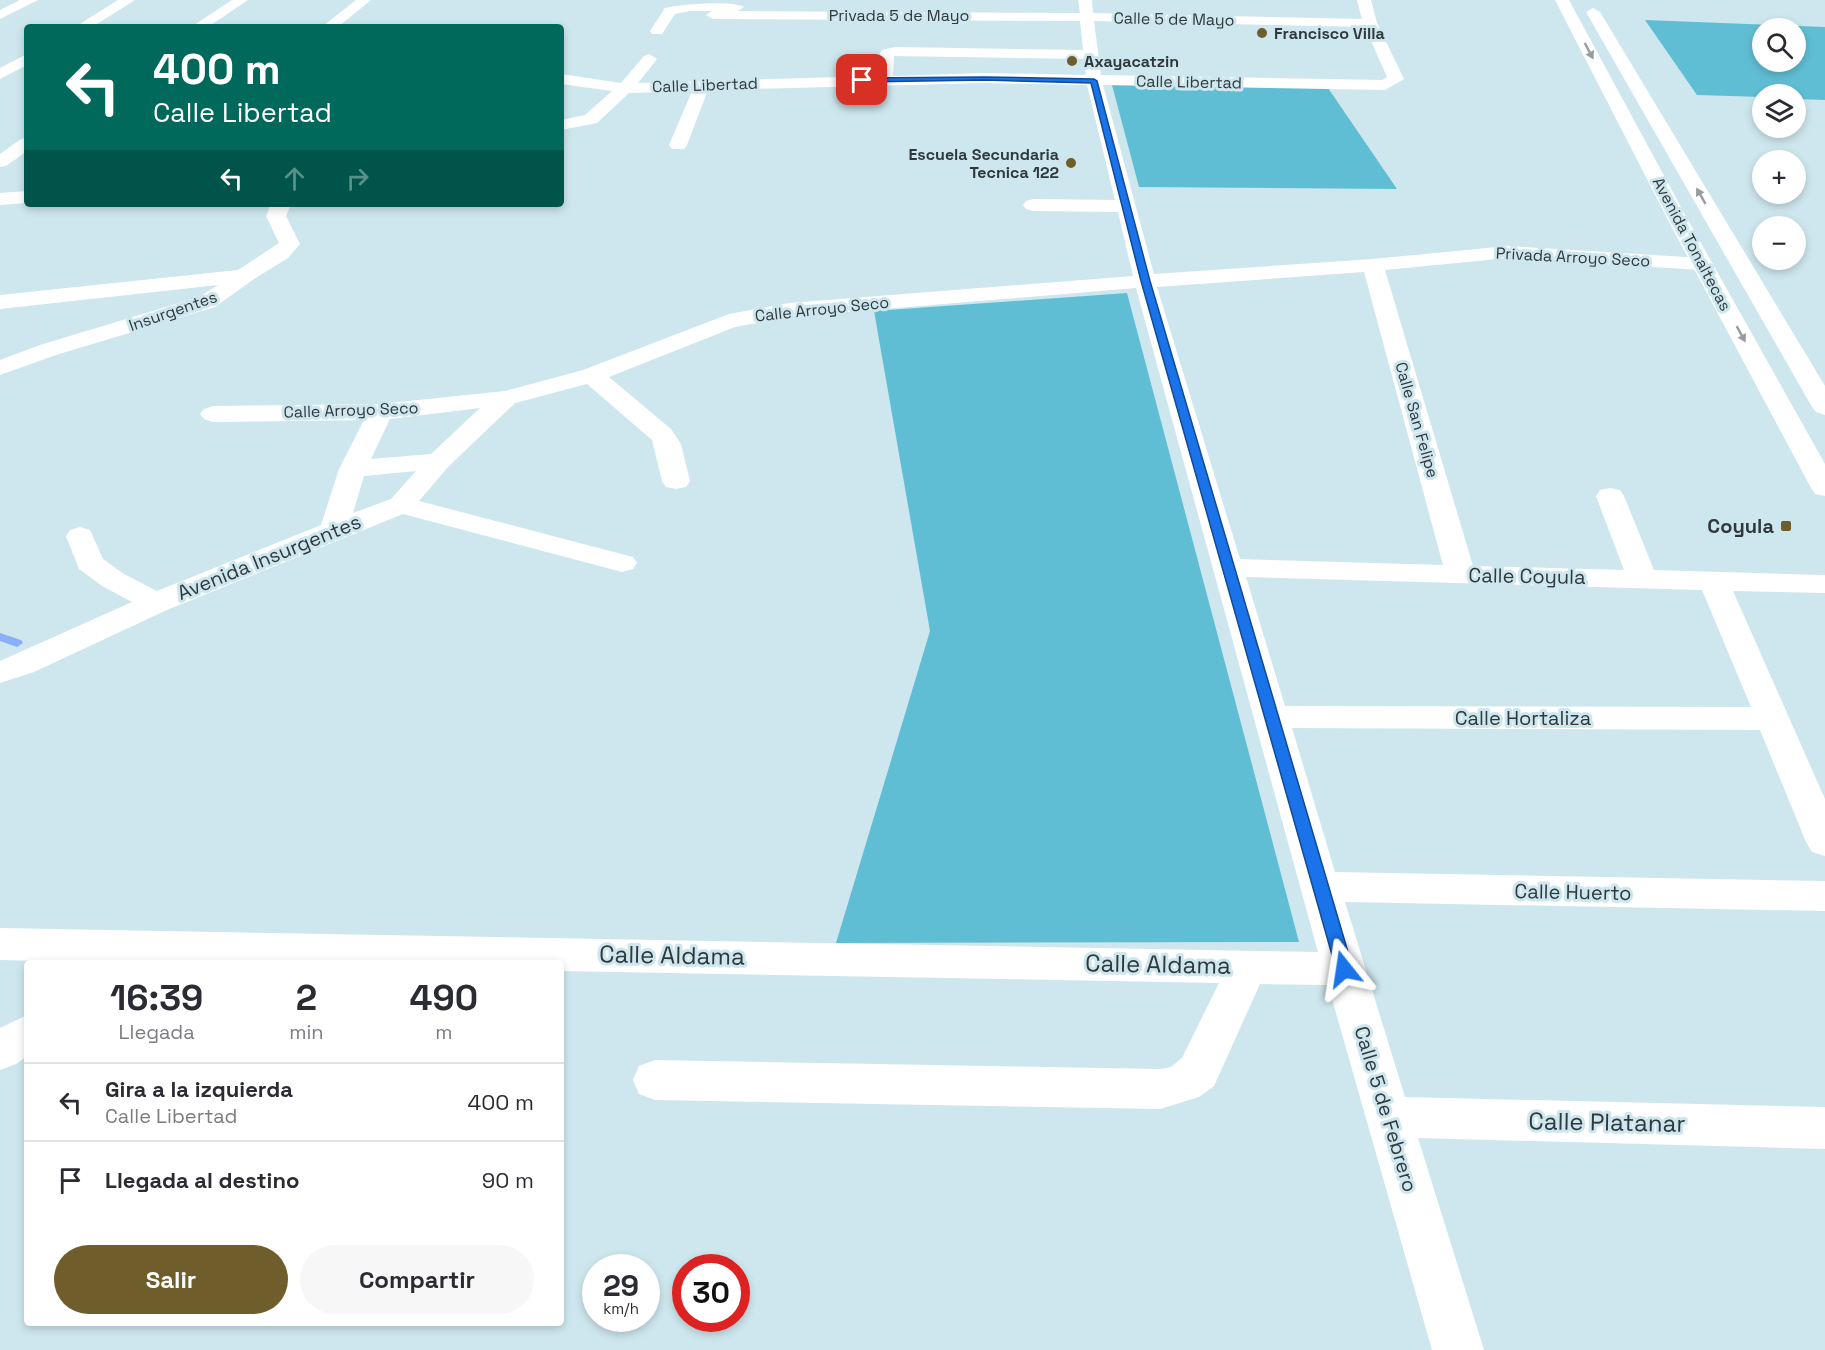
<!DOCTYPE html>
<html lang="es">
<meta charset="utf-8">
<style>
body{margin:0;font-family:"Space Grotesk",sans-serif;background:#f7f7f7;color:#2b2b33;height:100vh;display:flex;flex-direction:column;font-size:22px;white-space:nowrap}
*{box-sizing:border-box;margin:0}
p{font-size:20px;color:#7c7c81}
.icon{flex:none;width:33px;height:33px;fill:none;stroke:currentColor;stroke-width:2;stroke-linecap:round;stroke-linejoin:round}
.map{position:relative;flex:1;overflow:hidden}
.sheet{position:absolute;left:24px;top:960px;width:540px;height:366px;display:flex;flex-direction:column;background:#fff;border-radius:6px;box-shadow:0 3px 9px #0003}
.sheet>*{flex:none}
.banner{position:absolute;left:24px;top:24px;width:540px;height:183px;border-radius:6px;box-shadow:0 3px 9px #0003;background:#00695c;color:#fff;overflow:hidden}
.fabs{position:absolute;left:1752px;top:18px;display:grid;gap:12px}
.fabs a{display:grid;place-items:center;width:54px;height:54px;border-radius:50%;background:#fff;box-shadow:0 3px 9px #0003;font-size:30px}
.speed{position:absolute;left:582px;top:1254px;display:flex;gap:12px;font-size:30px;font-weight:700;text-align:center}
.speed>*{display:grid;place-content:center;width:78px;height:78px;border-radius:50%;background:#fff;box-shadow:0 3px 9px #0003;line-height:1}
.speed small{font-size:15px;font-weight:400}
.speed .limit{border:9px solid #d22;background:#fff;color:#111}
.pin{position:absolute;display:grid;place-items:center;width:51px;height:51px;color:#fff;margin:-26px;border-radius:12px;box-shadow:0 3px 9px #0006}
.me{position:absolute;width:66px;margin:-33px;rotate:345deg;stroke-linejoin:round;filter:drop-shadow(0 0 4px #0008)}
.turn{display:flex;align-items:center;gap:21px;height:126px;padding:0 30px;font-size:27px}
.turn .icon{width:78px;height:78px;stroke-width:2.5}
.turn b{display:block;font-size:42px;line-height:51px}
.lanes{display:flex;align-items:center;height:57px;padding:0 30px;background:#0003;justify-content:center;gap:30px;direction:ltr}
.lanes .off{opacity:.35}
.eta{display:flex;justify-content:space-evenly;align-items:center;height:102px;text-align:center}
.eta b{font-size:36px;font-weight:700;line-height:42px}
.action{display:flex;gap:12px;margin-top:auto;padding:12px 30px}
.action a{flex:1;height:69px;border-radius:36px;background:#6f5e2c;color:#fff;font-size:24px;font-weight:700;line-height:69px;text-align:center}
.action a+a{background:#f7f7f7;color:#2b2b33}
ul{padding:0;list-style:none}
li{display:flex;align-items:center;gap:18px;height:78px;padding:0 30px;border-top:2px solid #e1e1e2}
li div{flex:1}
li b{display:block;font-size:22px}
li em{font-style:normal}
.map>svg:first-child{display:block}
.green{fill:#60bed4;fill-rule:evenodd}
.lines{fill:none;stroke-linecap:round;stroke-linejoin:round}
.stream{fill:#8baefb;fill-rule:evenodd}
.minor{fill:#fff;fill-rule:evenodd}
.major{fill:#fff;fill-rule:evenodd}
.oneway{fill:#979c9e}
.route{fill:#1a73e8;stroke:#114b97;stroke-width:1.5}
.poi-dot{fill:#6f5e2c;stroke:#cee7ee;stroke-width:2}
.labels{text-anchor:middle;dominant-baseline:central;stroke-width:6;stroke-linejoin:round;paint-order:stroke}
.far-street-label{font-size:16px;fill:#2f393c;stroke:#cee7ee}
.far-poi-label{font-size:16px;font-weight:bold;fill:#2f393c;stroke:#cee7ee;text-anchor:start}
.poi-label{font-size:20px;font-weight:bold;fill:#2f393c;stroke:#cee7ee;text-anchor:end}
.street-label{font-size:20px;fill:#2f393c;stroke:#cee7ee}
.near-street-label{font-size:24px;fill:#2f393c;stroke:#cee7ee}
</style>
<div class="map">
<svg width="1825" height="1350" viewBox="0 0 1825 1350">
<rect width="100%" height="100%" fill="#cee7ee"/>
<!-- green -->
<path class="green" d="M1645,20L1825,27V100L1796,99V94H1762V97L1697,95ZM1762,28H1796V62H1762Z
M1112,85H1326L1397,189L1139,187Z
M1127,293L1299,942L836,943L930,631L874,311Z"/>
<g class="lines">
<!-- stream -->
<path class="stream" d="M0,633L21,640L23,643L17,647L0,641Z"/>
<!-- minor -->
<path class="minor" d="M20,0H38L0,19V10Z
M118,0H135L92,27H75Z
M232,0H248L208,27H191Z
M356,0H371L338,27H322Z
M1078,0H1092L1093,13L1362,19L1357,0H1371L1377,23L1404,79L1385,90L1103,85L1154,274L1373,259L1508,246L1702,258L1709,260L1713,264L1709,268L1702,270L1508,258L1385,270L1473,566L1624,570L1596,496L1600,490L1610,488L1620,490L1624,496L1654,570L1825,575V593L1733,591L1825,799V856L1812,852L1806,842L1760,730L1292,728L1335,872L1825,881V911L1345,902L1405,1097L1825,1107V1149L1418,1138L1484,1350H1432L1328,985L1260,984L1214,1086L1199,1097L1160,1109L655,1100L639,1094L633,1080L639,1066L655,1060L1160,1069L1171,1067L1182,1058L1219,983L561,971V963H146L0,960V928L1318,952L1136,288L789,317L735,327L609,377L671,429L681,444L690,481L686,487L676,489L666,487L662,481L652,440L587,384L515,403L448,467L419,501L633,557L637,563L633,569L622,572L403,514L167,610L34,672L0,683V661L132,602L102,586L79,569L66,536L70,530L80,527L90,530L103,559L124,574L157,591L321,525L339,469L364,420L213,422L204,419L200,414L204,409L213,406L380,404L505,391L583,370L729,314L789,303L1133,276L1118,212L1033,211L1026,209L1023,205L1026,201L1033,199L1115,200L1087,85L985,83L708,90L687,145L684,149H672L669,145L692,91L629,93L597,123L561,130V120L585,115L612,91L561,84V74L621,83L644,56L649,54L657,59L638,83L877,76L880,53L882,50L895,47L1083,50L1080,21L713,19L706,15L712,11H690L675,14L662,34H652L650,31L665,8C681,4 732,0 744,7L738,11L1080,13ZM1094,21L1365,27L1387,77L1382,80L1101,75ZM894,56L1084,59L1086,75L985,73L893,76ZM1364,272L1443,565L1240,559L1157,287ZM480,408L431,454L371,459L390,419ZM416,471L391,499L353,513L364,476ZM1246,577L1702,590L1751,707L1285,706Z
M27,54V65L0,79V68Z
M27,138V151L6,166L0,167V154L21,139Z
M27,191V203L0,205V193Z
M271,204H291L286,216L300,244L288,258L254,279L215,307L56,355L0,375V360L40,345L199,297L218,285L0,309V295L238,270L279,243L266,216Z
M27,1015V1056L16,1064L0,1070V1028Z"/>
<!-- major -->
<path class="major" d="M1555,0H1569L1688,220L1825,464V496L1815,494L1811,488L1668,220Z
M1593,8L1600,12L1825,386V415L1816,412L1812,407L1586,12Z"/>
</g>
<!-- one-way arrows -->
<defs><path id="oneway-solid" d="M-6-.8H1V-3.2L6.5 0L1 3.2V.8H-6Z" transform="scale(1.5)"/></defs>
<g class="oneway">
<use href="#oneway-solid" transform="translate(1589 51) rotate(62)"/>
<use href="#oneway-solid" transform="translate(1701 196) rotate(-120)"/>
<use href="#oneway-solid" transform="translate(1741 334) rotate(61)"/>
</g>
<!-- route -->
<path class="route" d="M985,77L1094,79L1097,81L1150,281L1353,969L1350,974L1344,976L1338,974L1336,969L1141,281L1091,83L985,80L862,82L859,80L862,78Z"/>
<!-- markers -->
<g class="poi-dot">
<circle cx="1262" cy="33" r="6"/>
<circle cx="1072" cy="61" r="6"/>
<circle cx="1071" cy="163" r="6"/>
<rect x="1780" y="520" width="12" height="12" rx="3"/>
</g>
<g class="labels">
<!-- far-street labels -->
<g class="far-street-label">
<text x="899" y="15">Privada 5 de Mayo</text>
<text transform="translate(1174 19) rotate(1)">Calle 5 de Mayo</text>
<text transform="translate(1189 82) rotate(1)">Calle Libertad</text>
<text transform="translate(705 85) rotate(-2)">Calle Libertad</text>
<text transform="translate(1692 244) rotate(62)">Avenida Tonaltecas</text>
<text transform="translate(1573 257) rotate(3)">Privada Arroyo Seco</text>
<text transform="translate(822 309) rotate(-6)">Calle Arroyo Seco</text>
<text transform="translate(173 311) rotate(-19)">Insurgentes</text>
<text transform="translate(351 410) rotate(-2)">Calle Arroyo Seco</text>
<text transform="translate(1417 420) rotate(74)">Calle San Felipe</text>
</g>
<!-- far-poi labels -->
<g class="far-poi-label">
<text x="1274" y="33">Francisco Villa</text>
<text x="1084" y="61">Axayacatzin</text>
<text x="1059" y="154" text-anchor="end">Escuela Secundaria<tspan x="1059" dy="18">Tecnica 122</tspan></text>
</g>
<!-- poi labels -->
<g class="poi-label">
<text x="1774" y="526">Coyula</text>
</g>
<!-- street labels -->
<g class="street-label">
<text transform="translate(269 557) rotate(-22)">Avenida Insurgentes</text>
<text transform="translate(1527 576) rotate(1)">Calle Coyula</text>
<text x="1523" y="718">Calle Hortaliza</text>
<text transform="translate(1573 892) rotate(1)">Calle Huerto</text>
<text transform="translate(1386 1109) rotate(73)">Calle 5 de Febrero</text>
</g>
<!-- near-street labels -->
<g class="near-street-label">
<text transform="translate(672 955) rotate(1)">Calle Aldama</text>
<text transform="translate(1158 964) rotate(1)">Calle Aldama</text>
<text transform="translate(1607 1122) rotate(1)">Calle Platanar</text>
</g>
</g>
</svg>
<div class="fabs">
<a><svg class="icon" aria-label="search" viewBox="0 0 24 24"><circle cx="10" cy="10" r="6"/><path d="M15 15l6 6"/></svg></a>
<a><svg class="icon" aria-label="layers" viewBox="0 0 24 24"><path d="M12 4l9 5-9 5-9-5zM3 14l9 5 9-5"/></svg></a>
<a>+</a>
<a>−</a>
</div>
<div class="speed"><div>29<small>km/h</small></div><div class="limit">30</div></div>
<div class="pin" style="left:862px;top:80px;background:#d93025"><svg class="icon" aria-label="arrive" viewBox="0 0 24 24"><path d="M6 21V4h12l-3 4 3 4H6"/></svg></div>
<svg class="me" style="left:1344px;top:969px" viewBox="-20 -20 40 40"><path d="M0-17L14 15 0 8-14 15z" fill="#1a73e8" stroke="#fff" stroke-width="4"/></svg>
<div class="banner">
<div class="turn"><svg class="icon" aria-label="left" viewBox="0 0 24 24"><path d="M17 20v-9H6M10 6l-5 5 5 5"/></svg><div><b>400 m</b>Calle Libertad</div></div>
<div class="lanes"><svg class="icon" aria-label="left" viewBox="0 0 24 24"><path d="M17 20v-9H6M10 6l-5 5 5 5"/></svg><svg class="icon off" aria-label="ahead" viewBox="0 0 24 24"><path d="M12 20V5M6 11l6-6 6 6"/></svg><svg class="icon off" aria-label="right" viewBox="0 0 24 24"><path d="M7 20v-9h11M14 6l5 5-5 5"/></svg></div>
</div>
<section class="sheet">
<div class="eta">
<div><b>16:39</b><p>Llegada</p></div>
<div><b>2</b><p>min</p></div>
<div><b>490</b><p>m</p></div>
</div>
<ul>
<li><svg class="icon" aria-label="left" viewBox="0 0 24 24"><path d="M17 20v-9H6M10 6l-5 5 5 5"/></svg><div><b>Gira a la izquierda</b><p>Calle Libertad</p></div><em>400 m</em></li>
<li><svg class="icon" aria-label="arrive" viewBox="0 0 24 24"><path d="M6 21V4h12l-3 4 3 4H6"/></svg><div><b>Llegada al destino</b></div><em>90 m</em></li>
</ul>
<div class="action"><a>Salir</a><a>Compartir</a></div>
</section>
</div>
